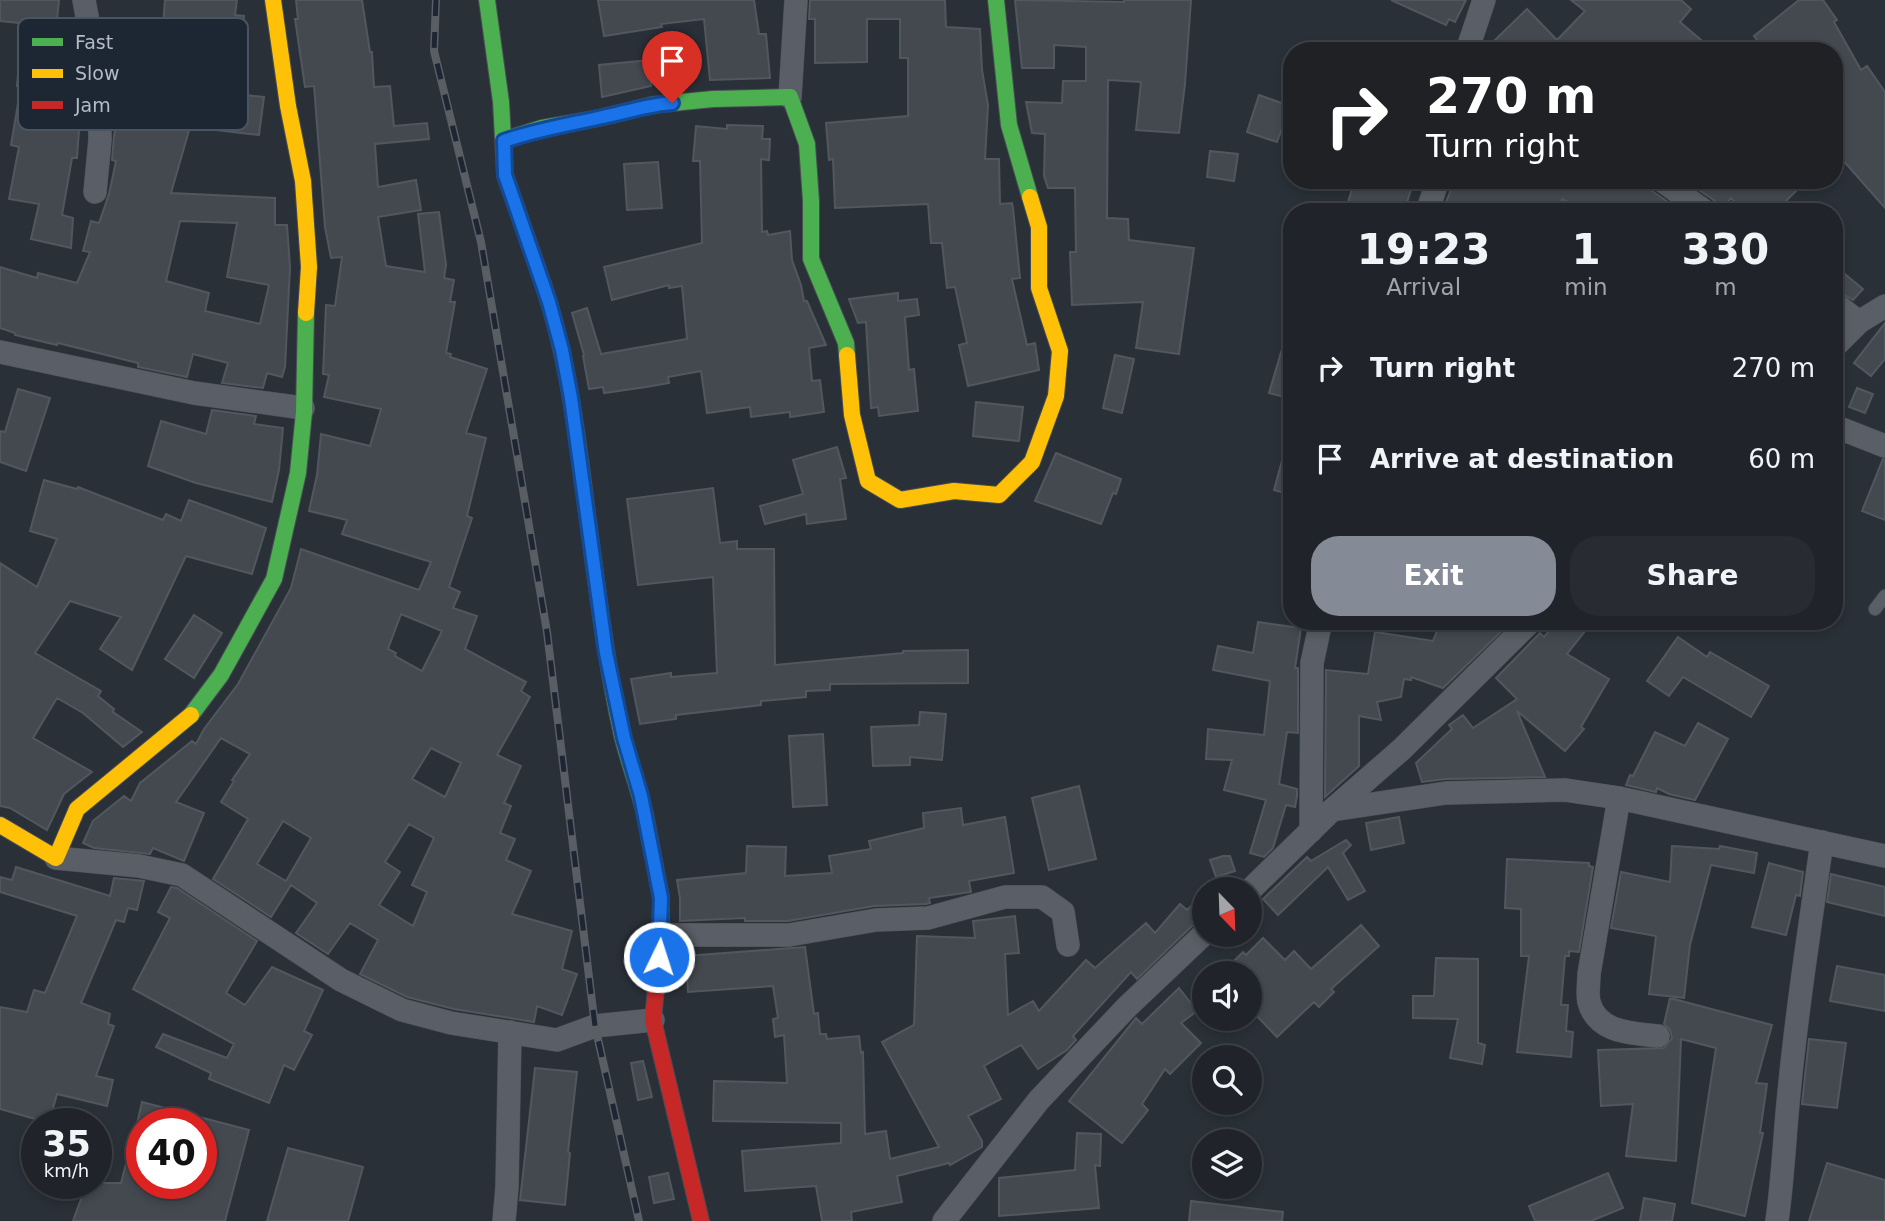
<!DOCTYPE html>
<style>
body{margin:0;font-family:"DejaVu Sans",sans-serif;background:#282c32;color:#f1f3f6;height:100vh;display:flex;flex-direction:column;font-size:26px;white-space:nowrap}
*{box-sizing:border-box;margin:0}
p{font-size:23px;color:#a2a4a8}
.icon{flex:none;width:38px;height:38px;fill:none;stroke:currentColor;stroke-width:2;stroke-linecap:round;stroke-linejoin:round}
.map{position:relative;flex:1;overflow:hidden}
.sheet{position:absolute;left:1283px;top:203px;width:560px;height:427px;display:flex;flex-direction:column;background:#20242a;border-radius:28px;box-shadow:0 4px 10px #0003,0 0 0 2px #3d4147}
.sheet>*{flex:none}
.banner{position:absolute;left:1283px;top:42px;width:560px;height:147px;border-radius:28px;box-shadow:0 4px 10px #0003,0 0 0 2px #3d4147;background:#202124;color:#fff;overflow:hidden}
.needle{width:46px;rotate:157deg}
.controls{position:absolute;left:1192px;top:877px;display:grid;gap:14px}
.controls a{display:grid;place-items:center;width:70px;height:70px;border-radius:50%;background:#20242a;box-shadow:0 4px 10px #0003,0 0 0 2px #3d4147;font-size:35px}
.speed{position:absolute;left:21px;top:1108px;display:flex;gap:14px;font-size:35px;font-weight:700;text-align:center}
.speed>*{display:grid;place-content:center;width:91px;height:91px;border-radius:50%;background:#20242a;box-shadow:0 4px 10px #0003,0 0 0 2px #3d4147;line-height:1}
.speed small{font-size:18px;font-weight:400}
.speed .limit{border:10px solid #d22;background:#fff;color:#111}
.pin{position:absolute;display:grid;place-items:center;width:60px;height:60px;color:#fff;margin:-72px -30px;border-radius:50% 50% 50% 0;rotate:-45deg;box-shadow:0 0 7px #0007}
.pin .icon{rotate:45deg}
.me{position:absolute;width:77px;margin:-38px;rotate:4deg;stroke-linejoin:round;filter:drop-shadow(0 0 5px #0008)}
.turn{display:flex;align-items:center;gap:24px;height:147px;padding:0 28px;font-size:32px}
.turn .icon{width:91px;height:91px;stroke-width:2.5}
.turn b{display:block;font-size:49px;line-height:60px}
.eta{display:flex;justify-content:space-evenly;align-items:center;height:119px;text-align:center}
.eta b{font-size:42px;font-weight:800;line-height:49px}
.primary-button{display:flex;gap:14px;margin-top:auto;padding:14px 28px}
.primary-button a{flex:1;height:80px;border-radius:28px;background:#848b96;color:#fff;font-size:28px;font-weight:800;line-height:80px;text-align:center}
.primary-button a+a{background:#282c32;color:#f1f3f6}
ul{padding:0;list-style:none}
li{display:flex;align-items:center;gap:21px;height:91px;padding:0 28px}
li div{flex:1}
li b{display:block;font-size:26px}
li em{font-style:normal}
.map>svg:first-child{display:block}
.building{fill:#444950;stroke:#52575f;stroke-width:2;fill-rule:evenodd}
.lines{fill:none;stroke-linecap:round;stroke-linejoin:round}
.lane-casing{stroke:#484c53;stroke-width:14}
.street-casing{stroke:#484c53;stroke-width:24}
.fast-casing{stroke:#484c53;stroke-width:18}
.slow-casing{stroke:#484c53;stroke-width:18}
.jam-casing{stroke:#484c53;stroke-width:18}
.lane{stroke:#5a5e66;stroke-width:12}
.street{stroke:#5a5e66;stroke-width:23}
.fast{stroke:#4caf50;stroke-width:16}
.slow{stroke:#ffc107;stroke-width:16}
.jam{stroke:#c62828;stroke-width:16}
.rail-casing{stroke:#595d64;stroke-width:8}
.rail{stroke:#1d2633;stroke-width:5;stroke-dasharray:16;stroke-linecap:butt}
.route-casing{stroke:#114b97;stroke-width:18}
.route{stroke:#1a73e8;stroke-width:12}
.key{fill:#1d2633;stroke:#4a5360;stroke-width:2}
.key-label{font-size:19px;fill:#b4bcc9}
</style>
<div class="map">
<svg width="1885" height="1221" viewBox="0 0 1885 1221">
<rect width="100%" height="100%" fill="#2a3038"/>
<!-- building -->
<path class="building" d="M0,0H59L55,39L68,40L65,75L83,76L77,158H72L62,215L73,218L71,248L31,239L39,204L9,199L19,147L11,145L21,86H17L22,29H19V23L0,21Z
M165,0H237L235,15L244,16L241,49H247L245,95L264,97L259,135L190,127L171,193L275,198V225H287L290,267L285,367L282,377L267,373L263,388L222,383L228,363L193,354L187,377L138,367V363L58,343L57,345L15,335V333L0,328V267L37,278L38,273L77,283L90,252L83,251L91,221L99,223L109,194L116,161L112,160L114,136L126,78L158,85ZM180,221L237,223L227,277L269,285L260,324L205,311L209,293L166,281Z
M296,0H362L370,52H372L374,87L390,86L394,126L427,123L429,139L375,144L378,187L416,180L421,210L378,217L386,266L425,272L418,214L439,212L446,265L444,278L454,280L450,302H455L446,353L451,354L450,357L487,369L466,433L486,438L467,516L472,518L449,587L460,592L453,608L477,616L465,649L526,682L521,691L530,697L497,755L521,766L504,803L511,806L500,833L515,839L506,860L531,871L512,914L572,931L562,969L577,974L562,1015L537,1006L534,1022L454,1009L407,997L360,974L378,940L350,923L328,954L296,933L317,903L291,885L271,917L213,879L248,819L221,802L234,781L232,780L250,754L221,738L176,802L204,813L184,861L153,848L150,854L94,848L83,843L93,821L124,796L131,801L140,783L192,741L196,744L204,729L238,684L291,588L301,549L419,590L431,562L342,534L347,520L309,511L317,475L321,434L370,446L381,409L324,397L329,375L323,374L326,305L335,306L342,257L331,258L325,227L314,86L305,87L295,19H298ZM401,614L442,631L422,671L395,656L396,653L388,649ZM431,748L461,763L445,797L412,779ZM283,821L311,838L286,881L257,864ZM409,824L434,838L412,885L427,892L413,926L379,905L400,872L385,862Z
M598,0H754L759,34H766L770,78L710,80L704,19L661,24L662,27L604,36Z
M810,0H945L946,27L980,29L982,70L988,105L985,159H999L1000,204L1012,203L1013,208L1020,278L1012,279L1027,345L1035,343L1039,370L968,386L959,345L967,343L955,287L947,288L942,243H931L928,204L835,208L833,159L829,160L826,123L908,116V58H900V19H867V62L815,63V19H809Z
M1015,0L1124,2V0H1191L1185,84L1179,133L1136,130L1141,82L1108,80L1107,218L1128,219L1129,240L1194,248L1179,354L1136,348L1143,302L1072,305L1070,252H1076L1075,188H1048L1044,176L1045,134L1032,133L1026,102L1062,103L1063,81H1086V47L1054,45V68H1022Z
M1391,0H1466L1455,22L1449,19L1446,25Z
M1571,0H1681L1691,9L1680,22L1714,51H1504L1494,41L1527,9L1557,40L1585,11Z
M1799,0H1823L1837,20L1834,22L1861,70L1867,66L1885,92V208L1841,158L1834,164V51H1765L1754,36Z
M649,60L651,86L602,97L599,65Z
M1259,95L1290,106L1277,142L1247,132Z
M727,125L763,126L762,139H770L769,160L761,159L762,232L767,231L768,235L790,231L792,260L801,285L804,301H807L826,345L809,348L812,381L820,380L824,412L790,417V412L751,417L750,407L707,413L701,371L668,377L669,383L646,387L604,393L603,387L589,389L583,356L584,355L572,313L587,308L601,354L687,339L682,286L669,288V285L612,300L604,267L702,243L700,161H693L696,126L727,129Z
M1210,151L1238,154L1234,181L1207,177Z
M658,162L662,208L627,210L624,164Z
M1366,180H1414L1404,212H1345L1353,186L1363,189Z
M1455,180H1621L1631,185L1636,180L1668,202L1663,212H1632L1619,204L1615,212H1588L1562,199L1557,212H1543L1529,206L1527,212H1442Z
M1703,180H1807L1775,212H1745L1731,198L1720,211L1715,201L1696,188Z
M1834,265L1863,289L1853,300L1834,289Z
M898,293V301L917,299L919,315L905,317L909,370L914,369L918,411L879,416L878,407L871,408L866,322L858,323L849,299Z
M1885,323V359L1871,376L1854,363Z
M1287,332H1292V399L1269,393Z
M1115,355L1134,359L1122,413L1103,408Z
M1857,388L1873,394L1865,413L1849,407Z
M18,389L50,398L26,471L0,462V431L5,432Z
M976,402L1023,407L1019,441L973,436Z
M212,410L256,416L254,424L283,428L279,470L272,502L196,483L148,466L161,421L206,434Z
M1286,446H1292V495L1274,490Z
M837,447L846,478L840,479L846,519L807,524L806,514L765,524L760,506L803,494L793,460Z
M1056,453L1121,479L1116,494L1113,493L1101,524L1035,501Z
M1883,459L1885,460V520L1862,511Z
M44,480L77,489L78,487L163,520L166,514L181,521L189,500L266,528L252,574L186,556L132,670L100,649L121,617L70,601L35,653L101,691L98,696L114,709L113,712L142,732L123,747L83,713L57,698L33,738L92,772L64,794L47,830L10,808L0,806V563L37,587L57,539L30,531Z
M713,488L720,543L737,541V549H774L775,665L903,653V651L968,650V683L830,684V690L806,691V697L761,701V705L676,715V719L640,724L631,679L671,673V677L717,673L713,577L638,585L627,499Z
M194,615L222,633L194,678L165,659Z
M1441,621H1494L1508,625L1443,688L1411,677V680L1404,679L1401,697L1377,702L1381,720L1359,716V766L1325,797L1326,670L1368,674L1375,632L1433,641Z
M1557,621H1593L1567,654L1609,679L1581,727L1584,729L1565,751L1517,711L1545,777L1445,779L1422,782L1416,763L1452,729L1449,725L1463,715L1473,728L1517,699L1496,678L1540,633L1544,637Z
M1258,622L1301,628L1295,668H1298V733L1287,732L1279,784L1297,789V796L1295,807L1286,805L1273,848L1264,857L1250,853L1266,800L1224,790L1232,760L1206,759L1208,729L1264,735L1270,681L1213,670L1218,646L1253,653Z
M1678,637L1707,657L1710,652L1769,686L1751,717L1683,677L1669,696L1647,681Z
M920,712L946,714L942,760L910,757V765L873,766L871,727L919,725Z
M1698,723L1728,739L1695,800L1669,794L1657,788L1656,792L1626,785L1630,775L1633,776L1655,732L1685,746Z
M823,734L827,805L793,807L789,736Z
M1079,786L1096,859L1049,870L1032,798Z
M961,808L963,825L1005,817L1014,873L969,881L971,892L929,898L930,903L926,904L874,906L788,921H745V918L680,921V898L677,880L746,873L747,846L786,847L785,876L832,873L829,856L871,849L869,841L924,828L923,813Z
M1399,817L1404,843L1371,850L1366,823Z
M1346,840L1351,845L1343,853L1365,891L1348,900L1328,867L1278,915L1263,899L1307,857L1311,861Z
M1672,846L1719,849L1720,846L1757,853L1754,873L1711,865L1690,945L1684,998L1649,994L1656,936L1611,928L1621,872L1670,882Z
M1223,856H1230L1235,871L1216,877L1210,860Z
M1507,859L1589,863V866L1593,867L1579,952L1569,951V956H1565L1561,1005H1568L1566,1031L1573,1032L1571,1057L1517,1052L1529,956H1521V909L1505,908Z
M1769,863L1803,872L1800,896L1796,895L1786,935L1752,927Z
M16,867L110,896L114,878L144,881L137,910L128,908L124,922L116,920L81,1003L110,1014L108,1024L114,1026L96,1076L113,1080L107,1106L57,1094L49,1123L0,1109V1007L27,1012L34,990L45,993L77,916L0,892V877L12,880Z
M1831,874L1885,887V916L1827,902Z
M171,887L177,888L257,941L226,993L245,1005L272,967L323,990L304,1031L312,1035L294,1070L284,1065L269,1103L209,1079L211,1073L156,1047L163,1034L227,1058L234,1044L133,989L170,918L158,912Z
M1204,894V913L1194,924L1137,979L1131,972L1073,1036L1076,1040L1067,1050L1038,1069L1021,1045L984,1066L1001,1099L968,1116L982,1141V1147L950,1165L949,1163L897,1176L902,1202L851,1212L852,1221H822L816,1186L745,1191L742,1151L841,1143V1123L713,1121L714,1081L787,1083L784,1035L775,1037L773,1019L778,1018L773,986L688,992L686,956L805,947L814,1014L818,1013L820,1034H826L827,1039L859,1036L861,1053L863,1052L865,1134L886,1131L890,1159L939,1147L882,1042L914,1025L917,936L975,938L973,921L1015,916L1019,953L1005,954L1008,1015L1033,1001L1039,1011L1086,960L1095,968L1146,923L1155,933L1180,904L1187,910Z
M1361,925L1379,946L1331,989L1334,992L1319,1007L1314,1002L1277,1037L1250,1009V973H1222L1243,952L1246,955L1263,938L1285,960L1294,951L1311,969Z
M1436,958L1478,959V1043L1485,1045L1482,1064L1450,1058L1458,1019L1413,1018V996H1434Z
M1837,966L1885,975V1011L1830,1001Z
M1179,988L1197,1011L1181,1023L1201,1043L1170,1074L1165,1069L1142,1104L1148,1110L1122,1143L1069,1101L1136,1018L1142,1024Z
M1670,998L1772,1025L1756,1083L1767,1084L1760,1133H1763L1745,1216L1692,1203L1716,1048L1681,1039L1676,1161L1626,1156L1633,1104L1601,1106L1598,1050L1664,1048L1672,1038L1670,1030L1664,1024Z
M1809,1039L1846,1043L1837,1108L1802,1104Z
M643,1061L652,1097L638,1100L631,1063Z
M535,1068L577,1072L568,1152L570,1153L565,1205L520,1200Z
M142,1102L249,1130L225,1221H73L87,1183H121L136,1125L142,1126V1183H201V1124H137Z
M1077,1133L1101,1134L1100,1166L1095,1165L1099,1208L999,1216V1178L1075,1170Z
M288,1148L363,1167L348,1221H267Z
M1827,1163L1885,1180V1221H1809Z
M668,1173L674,1199L654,1203L649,1177Z
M1608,1173L1623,1208L1591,1221H1535L1529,1206Z
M1644,1198L1675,1204L1672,1221H1640Z
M1191,1201L1283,1212L1282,1221H1189Z"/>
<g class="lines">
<!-- lane casing -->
<g class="lane-casing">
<path id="lane" d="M1875,609L1885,596"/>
</g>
<!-- street casing -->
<g class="street-casing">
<path id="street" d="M84,0L99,82L100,140L95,192
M1467,51L1484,0
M790,97L796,0
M1661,180L1706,212
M1427,212L1438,180
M1834,303L1859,322
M1834,347L1859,322L1885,306
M0,352L194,393L303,408
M1834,426L1885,446
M1619,798L1589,974C1589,983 1587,994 1589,1002C1597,1033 1632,1033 1658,1036
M1332,810L1446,793L1565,790L1619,798L1885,856
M1311,831L1312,663L1321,621
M56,858L139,866L182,875L341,980L402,1010L451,1023L557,1040L595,1026L653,1020
M1250,890L1332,810L1402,749L1531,621
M661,935H789L876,920L928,918L1005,897H1042L1063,912L1068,945
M504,1221L507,1187L510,1032
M944,1221L1039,1100L1127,1007L1204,934
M1777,1221C1782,1185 1784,1150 1787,1114C1795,1023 1809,932 1822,842"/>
</g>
<!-- fast casing -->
<g class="fast-casing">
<path id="fast" d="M487,0L501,102L505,175L543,284
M996,0L1009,125L1030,197
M504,140L542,128L599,118L652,105L713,99L790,97L807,144L811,201V259L846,343L847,355
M593,558C601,618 609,677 622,735C629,764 640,791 646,819
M191,715L221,675L274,579L298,473L304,412L306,313"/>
</g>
<!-- slow casing -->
<g class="slow-casing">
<path id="slow" d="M273,0L288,106L303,181L309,267L306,313
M543,284C573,372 580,466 593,558
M847,355L852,415L868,481L900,500L954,491L999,495L1032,462L1056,396L1060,351L1039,288V227L1030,197
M0,825L56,858L77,809L191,715"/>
</g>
<!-- jam casing -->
<g class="jam-casing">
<path id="jam" d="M646,819L661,898V935L653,1020L701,1221"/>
</g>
<!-- lane -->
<use href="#lane" class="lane"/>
<!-- street -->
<use href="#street" class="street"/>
<!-- fast -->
<use href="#fast" class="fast"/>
<!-- slow -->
<use href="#slow" class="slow"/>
<!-- jam -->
<use href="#jam" class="jam"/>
<!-- rail casing -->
<g class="rail-casing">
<path id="rail" d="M436,0L434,51L481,242L547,632L595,1026L639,1221"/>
</g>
<!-- rail -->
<use href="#rail" class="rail"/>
</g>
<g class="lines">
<!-- route casing -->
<g class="route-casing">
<path id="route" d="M659,957L661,898L641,796L624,738L606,653L571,398L562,350L549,302L505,175L504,141C535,130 566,125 598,118C623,113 647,105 672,103"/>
</g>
<!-- route -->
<use href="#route" class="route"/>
</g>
<!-- legend -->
<rect x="18" y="18" width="230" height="112" rx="10" class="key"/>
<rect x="32" y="38" width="31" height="8" fill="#4caf50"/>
<rect x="32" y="69" width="31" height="9" fill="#ffc107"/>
<rect x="32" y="101" width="31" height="8" fill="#c62828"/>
<g class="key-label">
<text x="75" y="49">Fast</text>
<text x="75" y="80">Slow</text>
<text x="75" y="112">Jam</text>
</g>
</svg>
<div class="controls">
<a><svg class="needle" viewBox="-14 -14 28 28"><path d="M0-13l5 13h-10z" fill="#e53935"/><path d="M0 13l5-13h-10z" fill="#a2a4a8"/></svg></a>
<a><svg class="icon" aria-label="sound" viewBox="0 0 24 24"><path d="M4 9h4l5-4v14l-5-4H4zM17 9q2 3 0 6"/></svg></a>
<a><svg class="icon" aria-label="search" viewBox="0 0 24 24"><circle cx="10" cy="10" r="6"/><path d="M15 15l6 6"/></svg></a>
<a><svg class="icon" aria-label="layers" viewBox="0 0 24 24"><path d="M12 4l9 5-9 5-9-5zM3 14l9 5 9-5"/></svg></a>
</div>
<div class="speed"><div>35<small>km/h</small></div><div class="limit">40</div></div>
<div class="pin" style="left:672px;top:103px;background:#d93025"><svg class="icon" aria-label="arrive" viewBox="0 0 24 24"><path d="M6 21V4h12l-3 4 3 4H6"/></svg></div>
<svg class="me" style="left:659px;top:957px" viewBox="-20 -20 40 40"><circle r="17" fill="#1a73e8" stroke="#fff" stroke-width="3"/><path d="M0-11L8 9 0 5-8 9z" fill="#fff"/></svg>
<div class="banner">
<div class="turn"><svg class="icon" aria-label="right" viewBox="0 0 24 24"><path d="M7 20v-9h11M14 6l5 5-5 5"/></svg><div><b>270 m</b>Turn right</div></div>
</div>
<section class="sheet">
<div class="eta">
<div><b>19:23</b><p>Arrival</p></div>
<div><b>1</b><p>min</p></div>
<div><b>330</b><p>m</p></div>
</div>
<ul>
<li><svg class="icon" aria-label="right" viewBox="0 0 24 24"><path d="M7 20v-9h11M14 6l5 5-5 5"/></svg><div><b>Turn right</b></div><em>270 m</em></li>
<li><svg class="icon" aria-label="arrive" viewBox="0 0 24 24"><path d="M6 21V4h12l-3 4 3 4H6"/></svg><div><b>Arrive at destination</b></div><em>60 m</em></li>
</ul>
<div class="primary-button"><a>Exit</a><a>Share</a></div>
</section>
</div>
